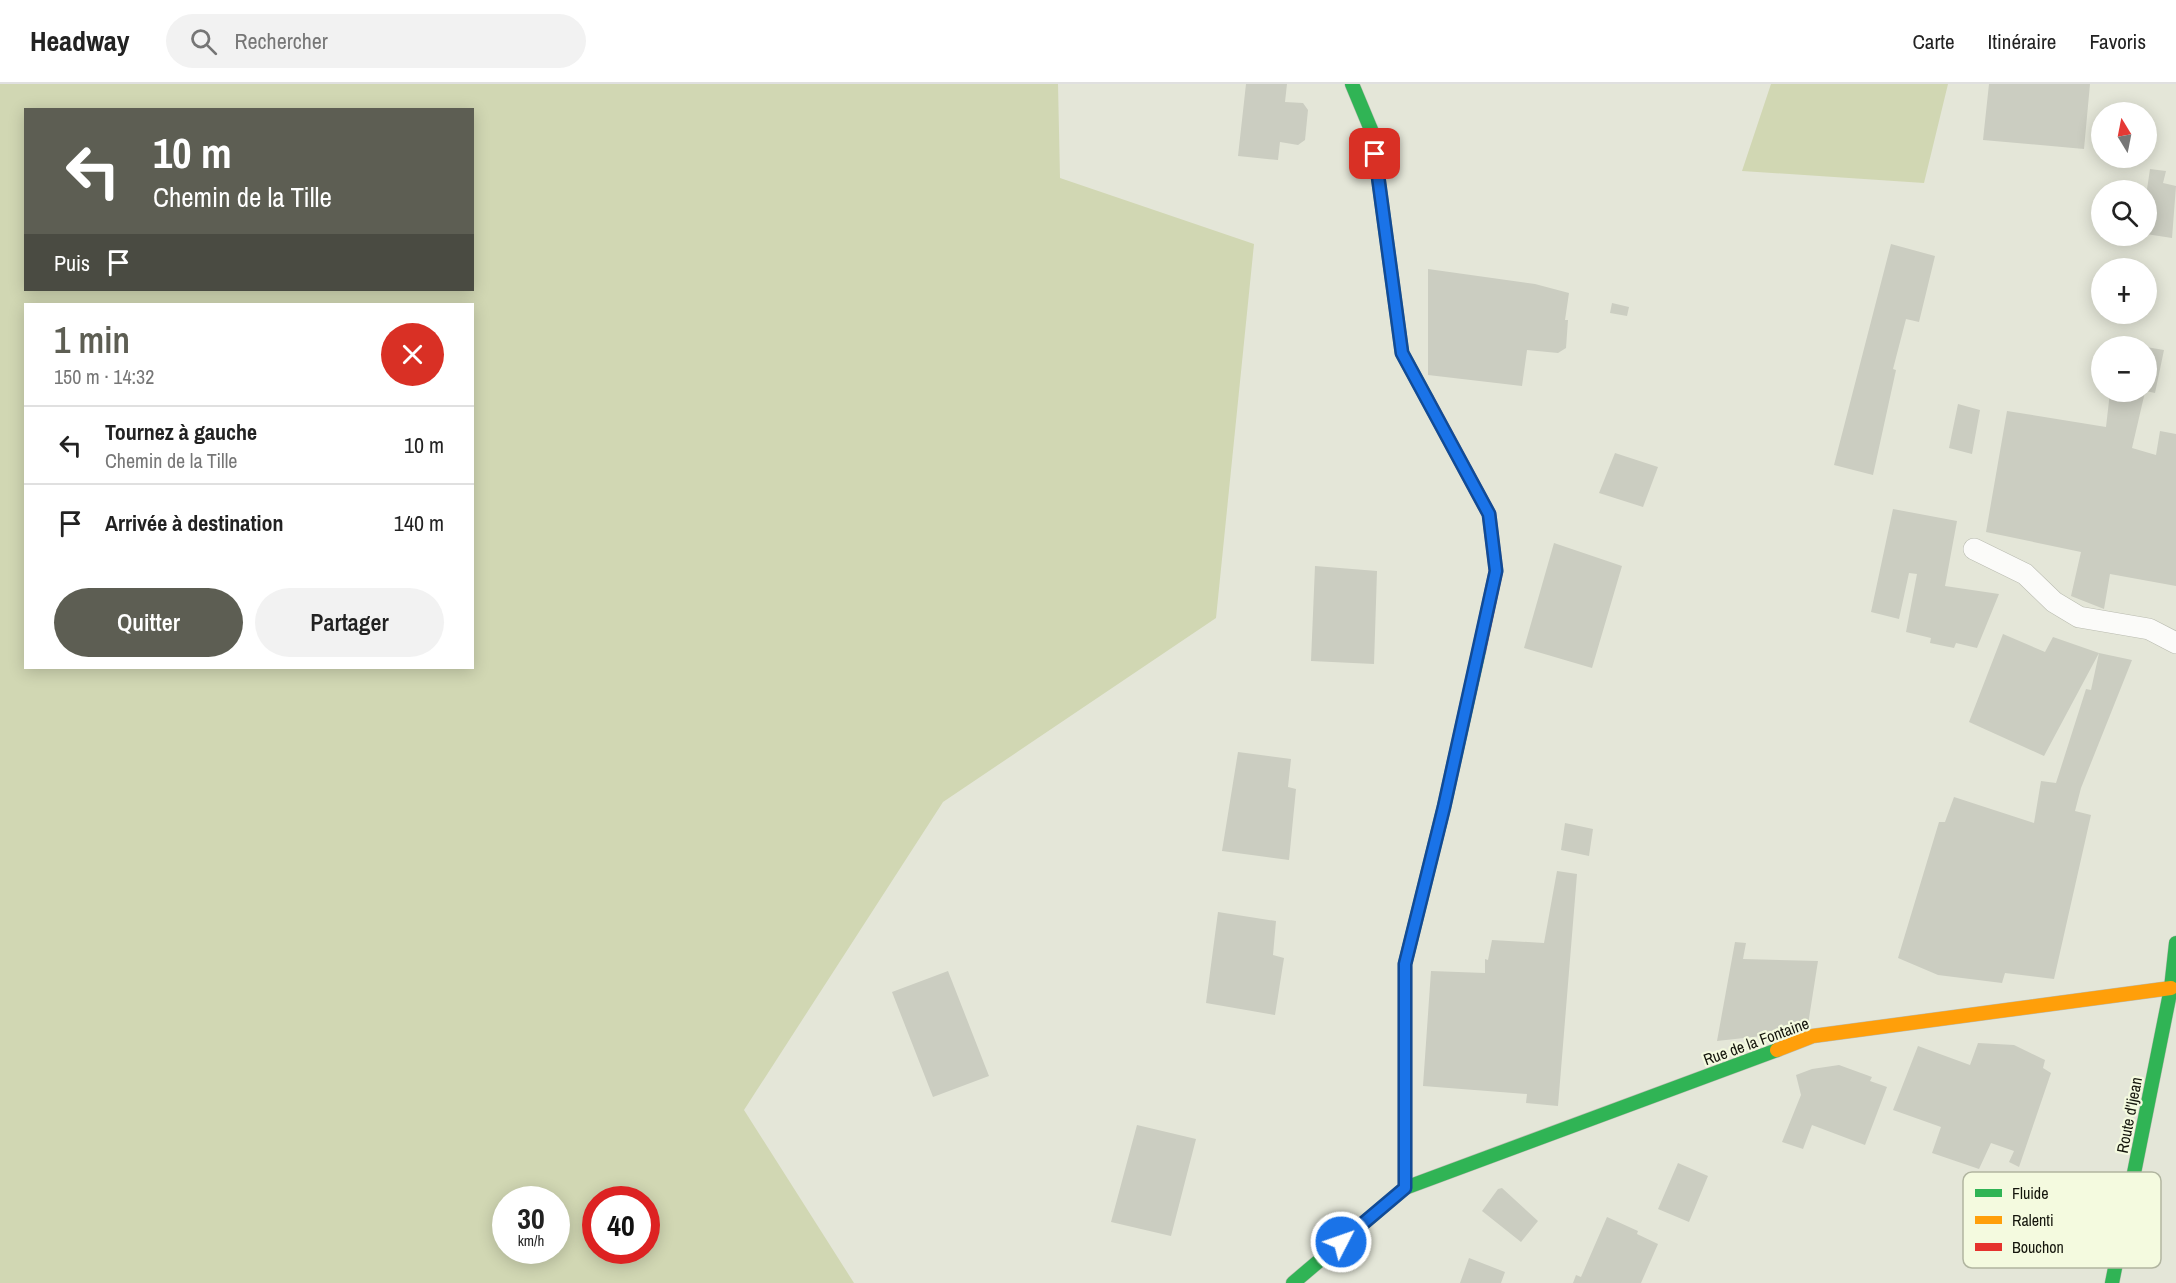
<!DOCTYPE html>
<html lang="fr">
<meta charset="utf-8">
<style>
body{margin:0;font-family:"Archivo Narrow",sans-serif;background:#f2f2f2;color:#222;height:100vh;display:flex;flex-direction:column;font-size:22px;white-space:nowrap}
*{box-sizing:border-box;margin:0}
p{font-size:20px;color:#767676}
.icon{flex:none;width:33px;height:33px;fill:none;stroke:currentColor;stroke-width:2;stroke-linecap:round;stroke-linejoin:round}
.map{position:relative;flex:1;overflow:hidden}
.drawer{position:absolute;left:24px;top:219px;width:450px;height:366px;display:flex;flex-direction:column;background:#fff;border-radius:0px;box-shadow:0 3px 15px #0003}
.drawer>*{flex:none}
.banner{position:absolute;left:24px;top:24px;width:450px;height:183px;border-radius:0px;box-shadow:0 3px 15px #0003;background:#5d5e53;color:#fff;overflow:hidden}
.needle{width:39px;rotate:350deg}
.controls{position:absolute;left:2091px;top:18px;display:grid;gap:12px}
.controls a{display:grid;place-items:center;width:66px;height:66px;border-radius:50%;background:#fff;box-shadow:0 3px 15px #0003;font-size:30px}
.speed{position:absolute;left:492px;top:1102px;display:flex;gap:12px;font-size:30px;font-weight:700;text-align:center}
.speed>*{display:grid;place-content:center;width:78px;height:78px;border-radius:50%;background:#fff;box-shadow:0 3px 15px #0003;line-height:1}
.speed small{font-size:15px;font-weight:400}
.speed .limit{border:9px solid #d22;background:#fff;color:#111}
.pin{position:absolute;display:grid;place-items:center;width:51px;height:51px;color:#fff;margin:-26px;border-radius:12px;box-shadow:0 3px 9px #0006}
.me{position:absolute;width:66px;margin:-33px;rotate:49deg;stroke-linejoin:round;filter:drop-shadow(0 0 4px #0008)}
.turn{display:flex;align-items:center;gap:21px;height:126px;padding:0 30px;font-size:27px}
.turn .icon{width:78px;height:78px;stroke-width:2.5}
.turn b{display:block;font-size:42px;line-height:51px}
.then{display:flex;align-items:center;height:57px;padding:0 30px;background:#0003;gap:12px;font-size:22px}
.round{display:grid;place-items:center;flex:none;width:63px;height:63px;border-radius:32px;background:#f2f2f2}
.headline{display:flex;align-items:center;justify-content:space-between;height:102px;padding:0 30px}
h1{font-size:36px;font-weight:600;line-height:45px;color:#5d5e53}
.button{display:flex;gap:12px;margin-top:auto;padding:12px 30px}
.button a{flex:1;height:69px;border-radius:36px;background:#5d5e53;color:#fff;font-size:24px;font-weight:600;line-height:69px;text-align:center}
.button a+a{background:#f2f2f2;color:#222}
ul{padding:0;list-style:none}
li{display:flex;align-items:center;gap:18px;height:78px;padding:0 30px;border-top:2px solid #e0e0e0}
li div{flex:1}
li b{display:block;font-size:22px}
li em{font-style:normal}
header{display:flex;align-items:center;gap:36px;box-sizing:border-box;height:84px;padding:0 30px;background:#fff;border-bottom:2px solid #e0e0e0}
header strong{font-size:28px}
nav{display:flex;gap:33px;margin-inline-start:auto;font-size:21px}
.search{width:420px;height:54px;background:#f2f2f2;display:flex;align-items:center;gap:15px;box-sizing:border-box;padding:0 21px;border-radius:33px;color:#767676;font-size:22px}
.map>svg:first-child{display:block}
.green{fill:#d1d7b3;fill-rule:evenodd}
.building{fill:#cbcdc1}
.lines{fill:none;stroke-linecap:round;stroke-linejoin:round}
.lane-casing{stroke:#b9bbb0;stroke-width:22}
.fast-casing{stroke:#b9bbb0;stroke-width:15}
.slow-casing{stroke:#b9bbb0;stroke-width:15}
.jam-casing{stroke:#b9bbb0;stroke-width:15}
.lane{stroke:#fbfbf9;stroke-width:21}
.fast{stroke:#30b455;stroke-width:14}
.slow{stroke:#ff9f0a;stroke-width:14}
.jam{stroke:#e5322d;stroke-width:14}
.route-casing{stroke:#114b97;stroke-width:15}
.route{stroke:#1a73e8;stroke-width:10}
.labels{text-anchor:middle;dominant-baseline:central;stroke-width:4.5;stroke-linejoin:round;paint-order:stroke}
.street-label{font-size:16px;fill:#14150c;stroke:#f4fadf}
.key{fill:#f4fadf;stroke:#b1b5a0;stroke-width:1.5}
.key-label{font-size:16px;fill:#14150c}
</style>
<header>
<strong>Headway</strong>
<div class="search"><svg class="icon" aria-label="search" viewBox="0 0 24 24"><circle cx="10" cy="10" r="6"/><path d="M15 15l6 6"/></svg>Rechercher</div>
<nav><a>Carte</a><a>Itinéraire</a><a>Favoris</a></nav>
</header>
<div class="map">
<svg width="2176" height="1199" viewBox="0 0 2176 1199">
<rect width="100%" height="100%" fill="#e4e6d8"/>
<!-- green -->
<path class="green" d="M0,0H1058L1060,94L1254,160L1216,534L943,718L744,1026L854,1199H0ZM26,26H472V206H26ZM26,220H472V584H26ZM506,1116H556V1167H506ZM596,1116H646V1167H596Z
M1771,0H1948L1924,99L1742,87Z"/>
<!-- building -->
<path class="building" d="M1246,0H1287L1285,18L1303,19L1308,26L1305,56L1298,61L1280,58L1278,76L1238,72Z
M1989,0H2090L2084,65L1983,56Z
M2150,85L2166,87L2163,99L2176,102L2172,154L2146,150V112Z
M1891,160L1935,172L1919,238L1906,235L1893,285L1896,286L1873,391L1834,381Z
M1428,185L1535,200L1569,209L1565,236H1568L1566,264L1558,269L1527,266L1522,302L1428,291Z
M1612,219L1629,223L1627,232L1610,229Z
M2146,263L2164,266L2155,309L2146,307Z
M2110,308H2145L2132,364L2156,371L2160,347L2176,350V502L2110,490L2104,525L2071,512L2081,468L1986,448L2007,327L2106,343Z
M1958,320L1980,326L1972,370L1949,364Z
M1615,369L1658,383L1643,423L1599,409Z
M1893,425L1957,437L1945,502L1999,510L1977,564L1956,559L1954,564L1930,559L1931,554L1906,548L1917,490L1909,489L1899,535L1871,528Z
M1554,459L1622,482L1592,584L1524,564Z
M1315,482L1377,487L1374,580L1311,577Z
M2003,550L2045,568L2053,553L2099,569L2132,576L2081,704L2075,727L2091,731L2054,895L2005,889L2002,899L1938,891L1898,874L1939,738H1945L1954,713L2034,739L2041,697L2056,699L2086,605L2091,606L2099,569L2044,672L1969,638Z
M1238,668L1291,675L1288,703L1296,705L1289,776L1222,767Z
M1565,739L1593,745L1589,772L1561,766Z
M1557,787L1577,790L1558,1022L1526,1019L1527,1010L1423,1002L1431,887L1485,889V875L1488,876L1492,856L1544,859Z
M1218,828L1276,837L1273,871L1284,874L1275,931L1206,919Z
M1735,858L1746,859L1743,875L1818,877L1807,947L1717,957Z
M948,887L989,992L933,1013L892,908Z
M1978,959L2014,961L2045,976L2043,984L2051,989L2019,1083L2009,1078L2014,1067L1991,1059L1979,1085L1932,1069L1941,1043L1893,1026L1918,962L1970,981Z
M1839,981L1872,993L1870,997L1887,1003L1865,1061L1812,1041L1803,1065L1782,1058L1801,1011L1796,991L1812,985Z
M1137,1041L1196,1055L1171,1152L1111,1138Z
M1678,1079L1708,1092L1689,1138L1658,1125Z
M1502,1104L1538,1137L1521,1158L1482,1127L1498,1105Z
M1607,1133L1638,1147L1637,1150L1658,1160L1641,1199H1573L1576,1191L1581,1193Z
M1469,1174L1505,1188L1501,1199H1460Z"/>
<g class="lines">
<!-- lane casing -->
<g class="lane-casing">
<path id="lane" d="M1974,465L2025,490L2054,518L2079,533L2149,545L2176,559"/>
</g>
<!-- fast casing -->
<g class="fast-casing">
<path id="fast" d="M1352,0L1372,48L1402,269L1427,315
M1405,1104V880L1444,723L1479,566
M1293,1199L1405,1104L1777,966
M2112,1199L2171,904L2176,859"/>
</g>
<!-- slow casing -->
<g class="slow-casing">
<path id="slow" d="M1777,966L1813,952L2171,904"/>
</g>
<!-- jam casing -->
<g class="jam-casing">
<path id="jam" d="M1427,315L1489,430L1496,487L1479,566"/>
</g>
<!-- lane -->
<use href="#lane" class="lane"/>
<!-- fast -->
<use href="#fast" class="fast"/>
<!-- slow -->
<use href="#slow" class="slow"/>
<!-- jam -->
<use href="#jam" class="jam"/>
</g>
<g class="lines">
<!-- route casing -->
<g class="route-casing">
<path id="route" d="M1341,1158L1405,1104V880L1444,723L1496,487L1489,430L1402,269L1375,70"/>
</g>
<!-- route -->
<use href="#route" class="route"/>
</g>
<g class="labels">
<!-- street labels -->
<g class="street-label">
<text transform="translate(1756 957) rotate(-20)">Rue de la Fontaine</text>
<text transform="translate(2129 1031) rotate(-79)">Route d'Ijean</text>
</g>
</g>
<!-- legend -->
<rect x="1963" y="1088" width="198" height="96" rx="9" class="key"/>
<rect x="1975" y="1105" width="27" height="8" fill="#30b455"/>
<rect x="1975" y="1132" width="27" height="8" fill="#ff9f0a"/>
<rect x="1975" y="1159" width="27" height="8" fill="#e5322d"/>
<g class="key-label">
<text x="2012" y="1115">Fluide</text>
<text x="2012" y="1142">Ralenti</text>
<text x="2012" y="1169">Bouchon</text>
</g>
</svg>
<div class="controls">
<a><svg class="needle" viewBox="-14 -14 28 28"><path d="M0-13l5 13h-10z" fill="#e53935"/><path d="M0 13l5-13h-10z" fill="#767676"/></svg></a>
<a><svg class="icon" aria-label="search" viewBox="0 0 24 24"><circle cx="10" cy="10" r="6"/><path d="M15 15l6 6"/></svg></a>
<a>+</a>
<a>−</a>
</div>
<div class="speed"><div>30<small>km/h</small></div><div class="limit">40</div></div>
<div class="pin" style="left:1375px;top:70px;background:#d93025"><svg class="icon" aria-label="arrive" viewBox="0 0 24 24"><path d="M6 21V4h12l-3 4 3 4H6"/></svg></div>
<svg class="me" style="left:1341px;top:1158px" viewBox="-20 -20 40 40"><circle r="17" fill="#1a73e8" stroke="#fff" stroke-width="3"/><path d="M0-11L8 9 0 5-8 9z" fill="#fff"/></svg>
<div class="banner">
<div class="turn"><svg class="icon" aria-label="left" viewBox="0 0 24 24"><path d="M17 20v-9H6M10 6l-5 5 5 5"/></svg><div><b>10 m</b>Chemin de la Tille</div></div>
<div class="then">Puis<svg class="icon" aria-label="arrive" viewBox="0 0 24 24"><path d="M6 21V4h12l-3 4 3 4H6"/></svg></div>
</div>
<section class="drawer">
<div class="headline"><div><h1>1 min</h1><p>150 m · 14:32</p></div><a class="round" style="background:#d93025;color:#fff"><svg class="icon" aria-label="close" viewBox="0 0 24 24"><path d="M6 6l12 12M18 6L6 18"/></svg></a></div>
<ul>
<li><svg class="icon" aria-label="left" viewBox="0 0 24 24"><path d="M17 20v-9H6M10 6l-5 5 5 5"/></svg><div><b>Tournez à gauche</b><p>Chemin de la Tille</p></div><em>10 m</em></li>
<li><svg class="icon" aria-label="arrive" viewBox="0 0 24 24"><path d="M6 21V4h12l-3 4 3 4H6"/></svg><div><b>Arrivée à destination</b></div><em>140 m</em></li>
</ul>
<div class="button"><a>Quitter</a><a>Partager</a></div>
</section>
</div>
